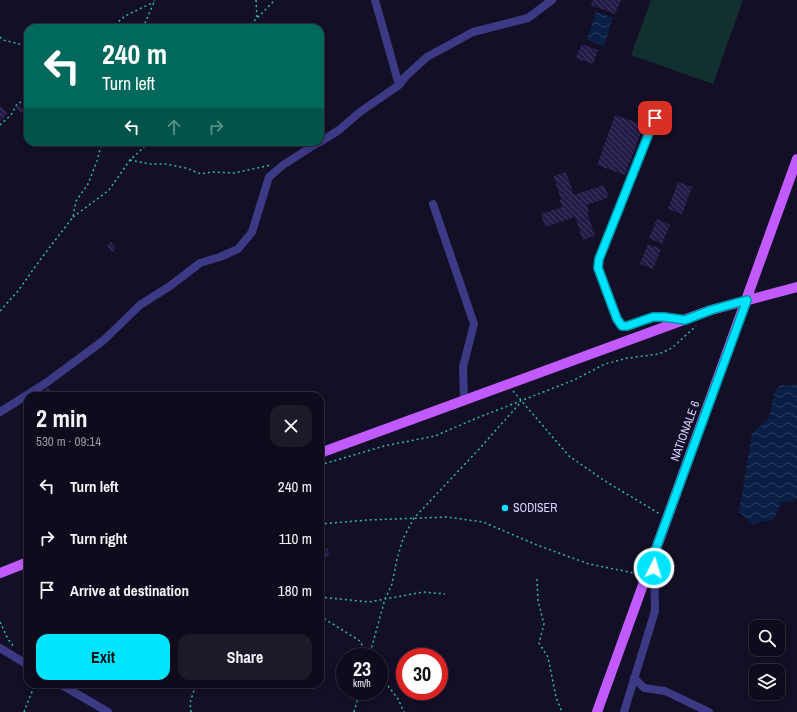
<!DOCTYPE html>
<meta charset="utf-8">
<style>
body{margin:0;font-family:"Archivo Narrow",sans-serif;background:#1c1929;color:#f1f3f6;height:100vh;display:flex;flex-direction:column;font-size:15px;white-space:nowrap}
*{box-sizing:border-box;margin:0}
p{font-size:13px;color:#9b9ba3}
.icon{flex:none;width:22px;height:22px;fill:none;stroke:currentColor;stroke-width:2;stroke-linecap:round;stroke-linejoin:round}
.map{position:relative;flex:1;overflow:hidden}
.sheet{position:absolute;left:24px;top:392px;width:300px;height:296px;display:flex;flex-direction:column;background:#0e0b1c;border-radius:12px;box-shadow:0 2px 6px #0003,0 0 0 1px #2e2b3b}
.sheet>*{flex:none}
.guide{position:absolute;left:24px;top:24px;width:300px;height:122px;border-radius:12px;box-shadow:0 2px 6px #0003,0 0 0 1px #2e2b3b;background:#00695c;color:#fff;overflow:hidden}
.tools{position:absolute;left:749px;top:620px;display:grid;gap:8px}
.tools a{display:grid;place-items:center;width:36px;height:36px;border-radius:8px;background:#0e0b1c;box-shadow:0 2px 6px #0003,0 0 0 1px #2e2b3b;font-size:20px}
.speed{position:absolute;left:336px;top:648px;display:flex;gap:8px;font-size:20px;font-weight:700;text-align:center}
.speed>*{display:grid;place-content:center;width:52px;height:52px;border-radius:50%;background:#0e0b1c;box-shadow:0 2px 6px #0003,0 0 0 1px #2e2b3b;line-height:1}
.speed small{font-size:10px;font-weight:400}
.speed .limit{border:6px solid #d22;background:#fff;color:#111}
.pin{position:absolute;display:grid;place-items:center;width:34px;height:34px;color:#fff;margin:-17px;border-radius:8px;box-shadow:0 2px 6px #0006}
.me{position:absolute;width:44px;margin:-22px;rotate:5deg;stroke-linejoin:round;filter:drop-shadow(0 0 3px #0008)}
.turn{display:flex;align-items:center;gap:14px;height:84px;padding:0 12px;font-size:18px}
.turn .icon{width:52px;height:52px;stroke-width:2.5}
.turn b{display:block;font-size:28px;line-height:34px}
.lanes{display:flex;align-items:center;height:38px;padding:0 12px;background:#0003;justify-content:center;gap:20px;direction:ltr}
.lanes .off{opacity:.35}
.round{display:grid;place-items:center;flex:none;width:42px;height:42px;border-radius:12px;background:#1c1929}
.headline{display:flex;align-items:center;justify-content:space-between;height:68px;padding:0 12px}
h1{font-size:24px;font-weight:700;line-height:30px}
.cta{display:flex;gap:8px;margin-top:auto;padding:8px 12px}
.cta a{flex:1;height:46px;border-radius:12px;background:#00e5ff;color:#111;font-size:16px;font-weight:700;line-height:46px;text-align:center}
.cta a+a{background:#1c1929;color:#f1f3f6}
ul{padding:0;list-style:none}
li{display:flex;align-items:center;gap:12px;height:52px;padding:0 12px}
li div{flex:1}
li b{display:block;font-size:15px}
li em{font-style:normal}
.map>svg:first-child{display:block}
.pitch{fill:#12302f}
.water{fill:url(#water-waves)}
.building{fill:url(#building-back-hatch)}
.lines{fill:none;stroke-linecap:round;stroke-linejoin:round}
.path{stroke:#2fb8b0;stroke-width:1.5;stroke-dasharray:2 3;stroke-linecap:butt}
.minor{stroke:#3d3a85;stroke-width:8}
.major{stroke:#c25bff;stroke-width:10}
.route-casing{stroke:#0095a6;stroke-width:10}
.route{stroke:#00e5ff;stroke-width:7}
.poi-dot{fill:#00e5ff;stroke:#130f26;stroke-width:1.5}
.labels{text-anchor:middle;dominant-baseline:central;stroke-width:4;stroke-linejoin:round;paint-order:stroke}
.street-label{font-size:12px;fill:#d9d4ff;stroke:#130f26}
.poi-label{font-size:12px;fill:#d9d4ff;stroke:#130f26;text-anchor:start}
</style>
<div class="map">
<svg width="797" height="712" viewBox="0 0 797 712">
<defs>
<pattern id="water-waves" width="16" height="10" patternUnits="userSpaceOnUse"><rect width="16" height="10" fill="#0a1f44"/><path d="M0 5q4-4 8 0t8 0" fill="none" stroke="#2d3f60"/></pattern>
<pattern id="building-back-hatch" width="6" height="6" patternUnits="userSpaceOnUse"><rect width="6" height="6" fill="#241b47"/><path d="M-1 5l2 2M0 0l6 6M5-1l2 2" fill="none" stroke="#433b63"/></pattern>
</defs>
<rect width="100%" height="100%" fill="#130f26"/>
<!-- pitch -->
<path class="pitch" d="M651,0H743L713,84L631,55Z"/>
<!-- water -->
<path class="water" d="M596,12L613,17L604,46L587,40Z
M781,385H797V499L781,503L774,519L752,524L739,512L752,433L769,418L775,390Z"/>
<!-- building -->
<path class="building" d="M593,0H621L615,14L591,5Z
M582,44L598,50L593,64L576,58Z
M19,105L24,110L21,113L16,108Z
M0,106L8,113L0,121Z
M615,115L644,125L625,175L597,165Z
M566,172L574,195L604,185L609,197L587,205L589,212H587L595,236L583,240L575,217L545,227L541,214L562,207L560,200H561L554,176Z
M678,182L692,187L682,214L668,209Z
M657,219L670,225L662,244L649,238Z
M111,242L116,249L112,252L107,245Z
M648,244L661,249L653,269L640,264Z
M49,388L55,396H37Z
M327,548L330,555L320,559V550Z"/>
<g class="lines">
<!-- path -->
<path class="path" d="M256,0L257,19
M111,28L125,16L154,2
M143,28L155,0
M247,28L275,0
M0,37L3,40L28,46
M0,125L11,115L17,104L28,98
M130,160L149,164H166L186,168L201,174L212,172L234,173L271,165
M73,217L109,190L130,160L143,148L148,142
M0,311L18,291L40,260L73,217L76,201L88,184L97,161L102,142
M513,391L569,456L605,481L660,514
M320,465L384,446L435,436L477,418L574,380L605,364L628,358L659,354L672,348L696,326
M320,524L368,520L447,517L483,522L537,545L589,564L639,574
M537,579L538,601L544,624L539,643L548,657L556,697L562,712
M320,597L369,602L423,592L445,594
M320,616L360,641L368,657
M0,622L8,639L14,647
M369,657L385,599L392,584L397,559L403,539L414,518L481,447L520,403
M379,674L398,699L404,712
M24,712L35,684
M191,712L190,703L196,684
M354,712L360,691"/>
<!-- minor -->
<path class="minor" d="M375,0L399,85
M655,118L599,259L598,268L617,319L622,326C633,327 642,320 652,317C663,315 674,318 684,319
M320,142L339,130L360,112L399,85L406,76L427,57L473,32L528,18L552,0
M433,204L474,324L463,367L464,400
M0,412L46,383L104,340L140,305L170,286L200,263L220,257L238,249L252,232L269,177L283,165L319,142
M0,648L28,665
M634,678L644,688L665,691L709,712
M60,684L108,712
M624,712L655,611L654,559"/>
<!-- major -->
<path class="major" d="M320,453L711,310L797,287
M0,573L28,562
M597,712L797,159"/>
</g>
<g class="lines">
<!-- route casing -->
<g class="route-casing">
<path id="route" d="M654,568V554L747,300L711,310L685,320L664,317H653L627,326H622L617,319L598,268L599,259L655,118"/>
</g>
<!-- route -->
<use href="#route" class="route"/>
</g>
<!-- markers -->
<circle class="poi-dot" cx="505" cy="508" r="4"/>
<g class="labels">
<!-- street labels -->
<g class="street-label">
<text transform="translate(685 431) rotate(-70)">NATIONALE 6</text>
</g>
<!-- poi labels -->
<g class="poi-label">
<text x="513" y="508">SODISER</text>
</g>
</g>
</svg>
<div class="tools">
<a><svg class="icon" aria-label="search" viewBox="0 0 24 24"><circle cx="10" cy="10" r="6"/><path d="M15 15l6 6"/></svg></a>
<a><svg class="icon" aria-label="layers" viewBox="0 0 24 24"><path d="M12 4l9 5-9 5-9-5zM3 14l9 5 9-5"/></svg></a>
</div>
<div class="speed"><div>23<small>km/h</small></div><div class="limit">30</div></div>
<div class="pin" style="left:655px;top:118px;background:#d93025"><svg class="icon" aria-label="arrive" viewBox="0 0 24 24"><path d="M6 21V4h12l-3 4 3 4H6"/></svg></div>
<svg class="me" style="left:654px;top:568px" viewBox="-20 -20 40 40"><circle r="17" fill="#00e5ff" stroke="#fff" stroke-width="3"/><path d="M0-11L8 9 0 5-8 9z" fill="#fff"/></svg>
<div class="guide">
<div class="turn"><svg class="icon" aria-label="left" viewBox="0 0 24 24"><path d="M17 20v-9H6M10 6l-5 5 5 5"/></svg><div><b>240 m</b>Turn left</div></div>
<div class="lanes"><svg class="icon" aria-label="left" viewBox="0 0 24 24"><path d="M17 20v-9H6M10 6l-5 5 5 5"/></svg><svg class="icon off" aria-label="ahead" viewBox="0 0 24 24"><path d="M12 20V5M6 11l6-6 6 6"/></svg><svg class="icon off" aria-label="right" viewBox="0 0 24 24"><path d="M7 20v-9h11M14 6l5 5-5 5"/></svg></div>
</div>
<section class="sheet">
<div class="headline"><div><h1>2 min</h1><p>530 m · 09:14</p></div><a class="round"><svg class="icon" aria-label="close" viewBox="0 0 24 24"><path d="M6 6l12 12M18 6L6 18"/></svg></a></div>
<ul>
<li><svg class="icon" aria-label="left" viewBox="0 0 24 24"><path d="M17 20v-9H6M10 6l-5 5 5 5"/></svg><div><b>Turn left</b></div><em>240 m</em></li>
<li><svg class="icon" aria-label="right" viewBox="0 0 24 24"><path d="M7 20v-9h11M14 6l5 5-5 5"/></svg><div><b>Turn right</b></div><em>110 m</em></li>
<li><svg class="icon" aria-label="arrive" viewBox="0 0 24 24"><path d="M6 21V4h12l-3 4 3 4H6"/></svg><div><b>Arrive at destination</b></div><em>180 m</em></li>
</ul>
<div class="cta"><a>Exit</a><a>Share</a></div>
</section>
</div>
